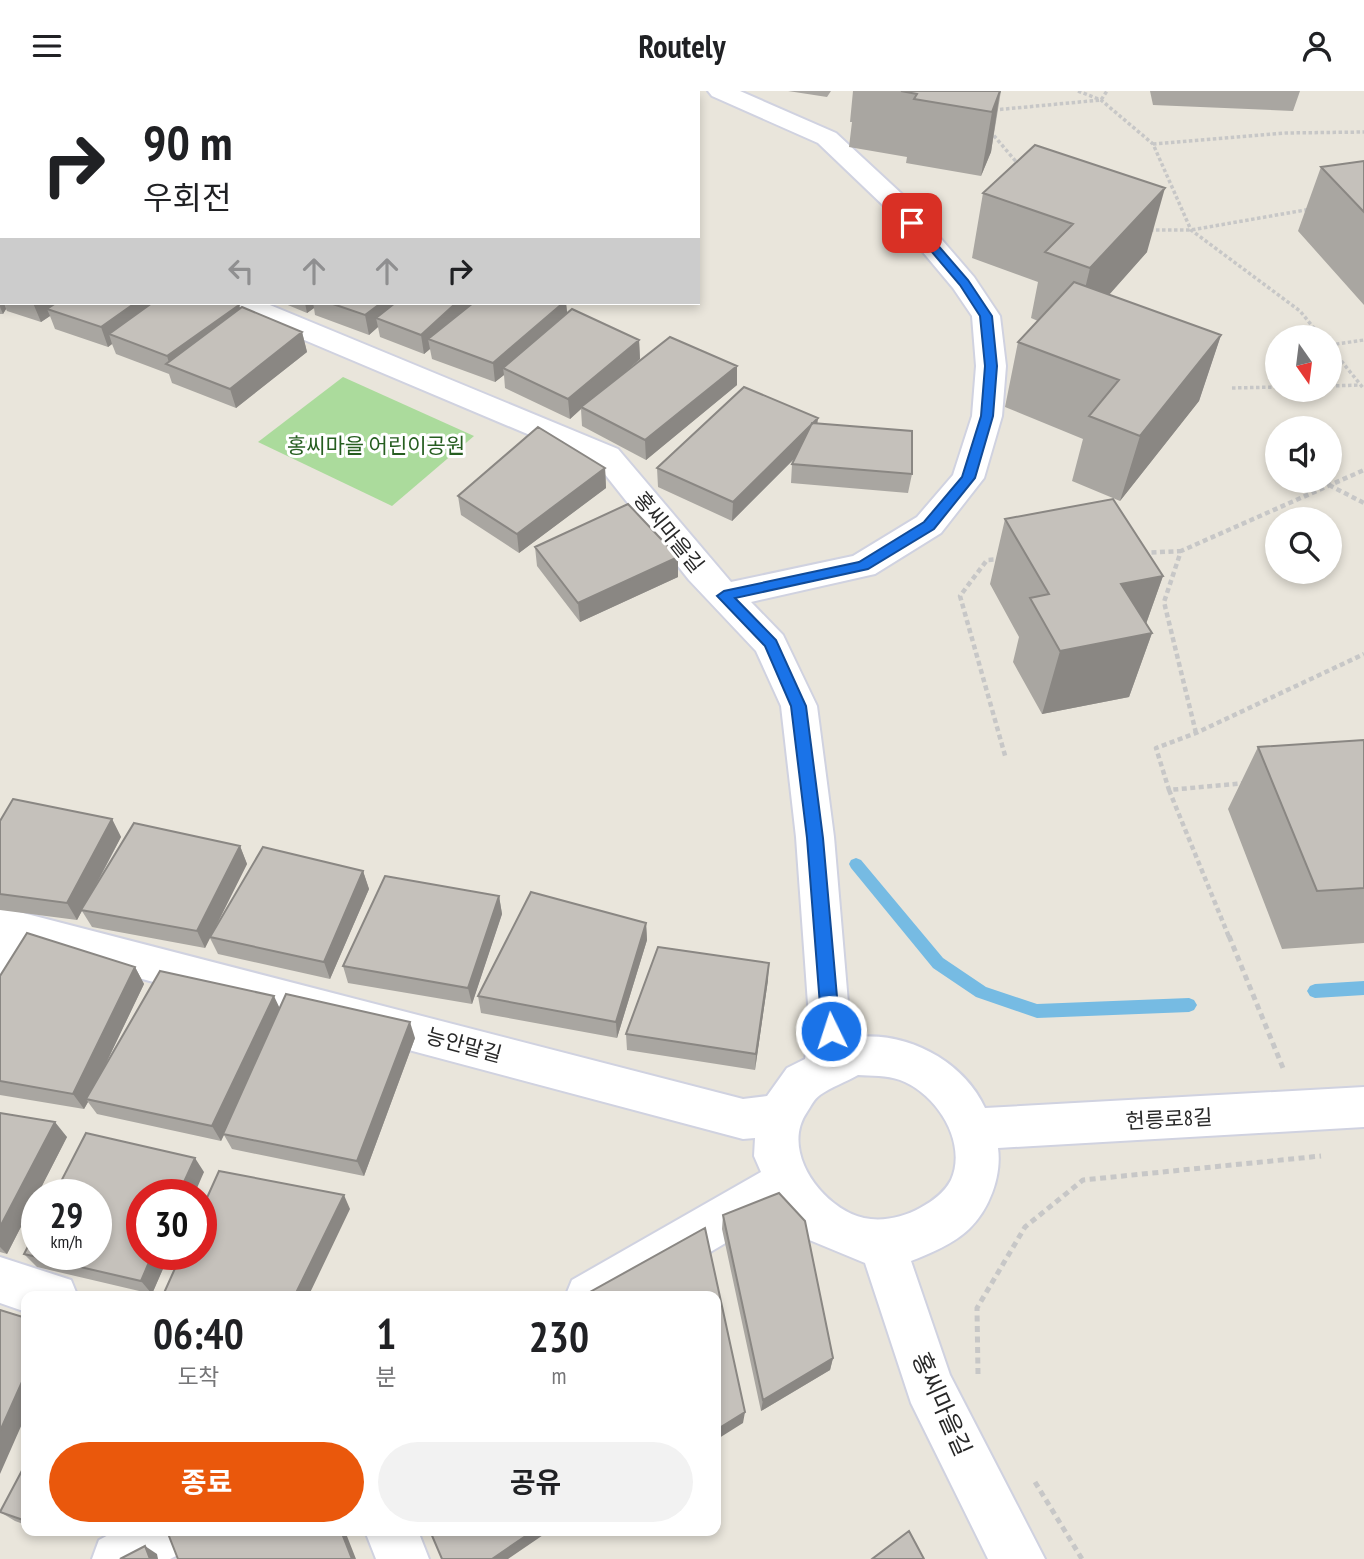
<!DOCTYPE html>
<html lang="ko">
<meta charset="utf-8">
<style>
body{margin:0;font-family:"PT Sans Narrow","Noto Sans KR",sans-serif;background:#f2f2f2;color:#202124;height:100vh;display:flex;flex-direction:column;font-size:26px;white-space:nowrap}
*{box-sizing:border-box;margin:0}
p{font-size:23px;color:#757577}
.icon{flex:none;width:38px;height:38px;fill:none;stroke:currentColor;stroke-width:2;stroke-linecap:round;stroke-linejoin:round}
.map{position:relative;flex:1;overflow:hidden}
.side{position:absolute;left:21px;top:1200px;width:700px;height:245px;display:flex;flex-direction:column;background:#fff;border-radius:14px;box-shadow:0 4px 10px #0003}
.side>*{flex:none}
.hud{position:absolute;left:0px;top:0px;width:700px;height:214px;box-shadow:0 4px 10px #0003;background:#fff;color:#202124;overflow:hidden}
.needle{width:46px;rotate:166deg}
.tools{position:absolute;left:1265px;top:234px;display:grid;gap:14px}
.tools a{display:grid;place-items:center;width:77px;height:77px;border-radius:50%;background:#fff;box-shadow:0 4px 10px #0003;font-size:35px}
.speed{position:absolute;left:21px;top:1088px;display:flex;gap:14px;font-size:35px;font-weight:700;text-align:center}
.speed>*{display:grid;place-content:center;width:91px;height:91px;border-radius:50%;background:#fff;box-shadow:0 4px 10px #0003;line-height:1}
.speed small{font-size:18px;font-weight:400}
.speed .limit{border:10px solid #d22;background:#fff;color:#111}
.pin{position:absolute;display:grid;place-items:center;width:60px;height:60px;color:#fff;margin:-30px;border-radius:14px;box-shadow:0 4px 10px #0006}
.me{position:absolute;width:77px;margin:-38px;rotate:356deg;stroke-linejoin:round;filter:drop-shadow(0 0 5px #0008)}
.turn{display:flex;align-items:center;gap:24px;height:147px;padding:0 28px;font-size:32px}
.turn .icon{width:91px;height:91px;stroke-width:2.5}
.turn b{display:block;font-size:49px;line-height:60px}
.lanes{display:flex;align-items:center;height:66px;padding:0 28px;background:#0003;justify-content:center;gap:35px;direction:ltr}
.lanes .off{opacity:.35}
.eta{display:flex;justify-content:space-evenly;align-items:center;height:119px;text-align:center}
.eta b{font-size:42px;font-weight:700;line-height:49px}
.cta{display:flex;gap:14px;margin-top:auto;padding:14px 28px}
.cta a{flex:1;height:80px;border-radius:42px;background:#ea580c;color:#fff;font-size:28px;font-weight:700;line-height:80px;text-align:center}
.cta a+a{background:#f2f2f2;color:#202124}
header{display:flex;justify-content:space-between;align-items:center;height:91px;padding:0 28px;background:#fff;font-size:32px;font-weight:700}
.map>svg:first-child{display:block}
.green{fill:#abdb9c}
.lines{fill:none;stroke-linecap:round;stroke-linejoin:round}
.stream{fill:#76bbe3;fill-rule:evenodd}
.minor-casing{stroke:#d0d2e0;stroke-width:4}
.path-far2{stroke:#c7c7c7;stroke-width:3.5;stroke-dasharray:3.5 2.5;stroke-linecap:butt}
.path-far1{stroke:#c7c7c7;stroke-width:4.5;stroke-dasharray:5 3.5;stroke-linecap:butt}
.path{stroke:#c7c7c7;stroke-width:5;stroke-dasharray:6 4.5;stroke-linecap:butt}
.minor{fill:#fff;fill-rule:evenodd}
.wall{fill:#a9a6a1}
.shaded-wall{fill:#8a8783}
.building{fill:#c5c1bb;stroke:#8a8783;stroke-width:2}
.route{fill:#1a73e8;stroke:#114b97;stroke-width:2}
.labels{text-anchor:middle;dominant-baseline:central;stroke-width:6;stroke-linejoin:round;paint-order:stroke}
.park-label{font-size:21px;fill:#265e20;stroke:#fff}
.street-label{font-size:21px;fill:#282828;stroke:#fff}
.near-street-label{font-size:24px;fill:#282828;stroke:#fff}
</style>
<header><svg class="icon" aria-label="menu" viewBox="0 0 24 24"><path d="M4 6h16M4 12h16M4 18h16"/></svg>Routely<svg class="icon" aria-label="person" viewBox="0 0 24 24"><circle cx="12" cy="8" r="4"/><path d="M4 21q1-7 8-7t8 7"/></svg></header>
<div class="map">
<svg width="1364" height="1468" viewBox="0 0 1364 1468">
<rect width="100%" height="100%" fill="#e9e5db"/>
<!-- green -->
<path class="green" d="M343,286L474,345L392,415L258,351Z"/>
<g class="lines">
<!-- stream -->
<path class="stream" d="M856,767L861,769L943,867L986,896L1037,913L1189,907L1194,909L1197,914L1194,919L1189,921L1037,927L976,906L933,877L851,777L849,773L851,769Z
M1364,890V904L1315,907L1310,905L1307,900L1310,895L1315,893Z"/>
<!-- minor casing -->
<g class="minor-casing">
<path id="minor" d="M131,0H155V2H131Z
M708,0H740L836,42L904,105L974,186L1000,225L1006,275L1002,325L984,387L941,442L875,483L751,511L783,544L817,615L834,746L851,947C904,938 963,969 985,1017L1364,996V1036L998,1057C1002,1085 989,1119 969,1138C955,1152 929,1163 911,1170L950,1284L1045,1468H988L911,1312L865,1172L807,1148L779,1120L635,1206H565L572,1189L761,1081L754,1065L755,1047L743,1048L37,860L15,897L0,902V816L743,1008L767,1005L787,977L805,968L810,940L808,913L796,746L781,615L756,560L689,489L596,372L231,218L227,212H265L618,358L731,491L853,465L917,426L953,384L972,325L976,275L972,225L953,197L886,117L818,52L712,5ZM858,984C871,985 887,984 900,989C936,1002 968,1051 951,1089C944,1102 933,1110 920,1117C904,1126 883,1131 864,1127C822,1117 780,1060 807,1021C811,1015 814,1008 820,1004C831,996 846,991 858,984Z
M0,1166L71,1189L78,1206H26V1221L0,1212Z
M116,1440H195L188,1459L170,1468H92L99,1449Z
M365,1440H418L429,1468H376Z"/>
</g>
<!-- path-far2 -->
<path class="path-far2" d="M1078,0L1101,9L1153,53L1191,139L1300,220L1322,247
M994,19L1101,9L1107,0
M990,40L1018,73
M1153,53L1286,42L1364,41
M1150,139H1191L1311,118
M1330,254L1364,249
M1330,256L1364,298
M1330,295L1360,294
M1232,297L1278,296"/>
<!-- path-far1 -->
<path class="path-far1" d="M1329,394L1364,412
M1143,462L1181,460
M1002,468L987,469L960,505L1006,668
M1196,642L1164,511L1181,460L1364,379
M1246,692L1169,699L1156,657L1196,642L1364,563
M1169,699L1229,846"/>
<!-- path -->
<path class="path" d="M1229,845L1283,977
M978,1283L977,1217L1025,1136L1083,1089L1321,1065
M1035,1391L1082,1468"/>
<!-- minor -->
<use href="#minor" class="minor"/>
</g>
<!-- wall -->
<path class="wall" d="M0,0H127V2H2V113L0,111Z
M159,0H263V2H159Z
M788,0H831L827,6Z
M853,0H1001L991,61L981,85L906,72L907,66L849,56L852,31H850Z
M1150,0H1300L1293,20L1153,14Z
M1035,54L1147,161L1109,204L1221,244L1199,310L1120,410L1072,390L1083,348L1005,316L1018,251L1038,230L1031,227L1038,191L972,167L983,102Z
M1364,70V214L1298,140L1321,76Z
M0,122L2,126V134H0Z
M0,137H2V212H234L239,214L240,217L302,241L307,261L236,317L172,292L169,283L116,263L112,253L108,256L55,238L50,225L41,231L7,220L6,218L3,223H0Z
M283,212H566L567,222L639,249L640,268L619,286L737,275V294L646,369L582,335L581,318L570,328L505,297L504,284L495,291L432,268L430,258L424,263L380,246L378,236L369,244L315,224L314,217L307,222Z
M817,333L912,383L908,402L791,392L792,373L795,367L732,430L658,396L657,377Z
M605,377L606,397L519,462L461,424L458,405Z
M1005,428L1163,485L1146,533L1152,542L1129,606L1042,623L1013,571L1019,546L990,493Z
M535,456L678,466V486L580,531L537,475Z
M1364,649V852L1282,858L1228,718L1258,656Z
M112,728L121,746L91,804L240,755L247,773L215,837L363,780L369,798L330,888L218,863L210,847L205,857L92,836L82,820L77,829L0,819V730Z
M499,805L502,823L472,913L348,892L343,875Z
M646,832L647,849L617,947L481,922L478,905Z
M135,876L144,893L105,974L280,918L415,947L364,1085L232,1058L224,1044L221,1050L97,1023L88,1011L84,1018L0,1004V885Z
M768,889L755,979L627,959L626,943Z
M0,1022L67,1046L7,1163L0,1161Z
M204,1081L142,1164H169L152,1203L37,1176L24,1163Z
M723,1124L833,1267L830,1279L761,1320L722,1138Z
M26,1372V1434L15,1430L0,1421Z"/>
<!-- shaded-wall -->
<path class="shaded-wall" d="M47,0H58L59,2H42Z
M114,0H127V2H109Z
M1000,0L991,61L981,85L992,21Z
M0,17H2V70L0,71Z
M1165,97L1147,161L1074,243L1090,177Z
M0,202L2,206V212H4L6,218L3,223L0,216Z
M33,212H69L47,218L50,225L41,231Z
M135,212H168L109,243L112,253L108,256L101,236Z
M305,212H313L314,217L307,222Z
M381,212H409L376,227L378,236L369,244L365,224Z
M456,212H480L428,248L430,258L424,263L421,244Z
M563,212H566L568,229L503,277L504,284L495,291L493,272Z
M239,214L245,233L170,275L167,265Z
M302,241L307,261L236,317L230,298Z
M1221,244L1199,310L1120,410L1140,345Z
M639,249L640,268L583,317L581,316V318L570,328L568,308Z
M737,275V294L646,369L645,349Z
M818,327L816,346L732,430L733,411Z
M605,377L606,397L519,462L517,443Z
M678,466V486L580,531L578,512Z
M1163,485L1142,544L1152,542L1129,606L1042,623L1060,560L1121,493Z
M112,728L121,746L77,829L67,812Z
M240,755L247,773L205,857L197,840Z
M363,780L369,798L330,888L324,871Z
M499,805L502,823L472,913L468,897Z
M646,832L647,849L617,947L616,931Z
M769,872L768,889L755,979L756,963Z
M135,876L144,893L89,1008H86L88,1011L84,1018L73,1003Z
M274,905L282,922L221,1050L212,1035Z
M410,931L415,947L364,1085L357,1070Z
M55,1031L67,1046L7,1163L0,1156V1136Z
M195,1067L204,1081L194,1104H178Z
M344,1104L350,1118L308,1206H294Z
M152,1164H169L152,1203L141,1190Z
M833,1267L830,1279L761,1320L763,1309Z
M26,1282V1324L0,1383V1340Z
M745,1321L743,1332L716,1349V1339Z
M341,1440H345L356,1468H352Z
M533,1440H549L508,1468H492Z
M145,1455L157,1463L158,1468H150Z"/>
<!-- building -->
<path class="building" d="M0,0H47L42,2H2V17H0Z
M58,0H114L109,2H59Z
M901,0H1000L992,21L914,8L917,3Z
M1035,54L1165,97L1090,177L1045,161L1073,133L983,102Z
M2,59V101L0,99V60Z
M1364,70V121L1321,76Z
M0,137H2V192L0,195Z
M1074,191L1221,244L1140,345L1089,325L1119,289L1018,251Z
M56,212H135L101,236L47,218Z
M152,212H234L239,214L167,265L109,243Z
M330,212H381L365,224Z
M395,212H456L421,244L376,227Z
M473,212H563L493,272L428,248Z
M242,216L302,241L230,298L166,273Z
M572,218L639,249L568,308L503,277Z
M670,246L737,275L645,349L581,316Z
M744,296L818,327L733,411L657,377Z
M812,332L912,340V383L792,373Z
M538,336L605,377L517,443L458,405Z
M1113,408L1163,485L1121,493L1152,542L1060,560L1030,507L1049,503L1005,428Z
M628,413L678,466L578,512L535,456Z
M1364,649V797L1317,800L1258,656Z
M13,708L112,728L67,812L0,803V730Z
M134,732L240,755L197,840L81,819Z
M263,756L363,780L324,871L210,846Z
M385,785L499,805L468,897L343,875Z
M531,801L646,832L616,931L478,905Z
M27,842L135,876L73,1003L0,990V885Z
M658,856L769,872L756,963L626,943Z
M160,880L274,905L212,1035L86,1008Z
M286,903L410,931L357,1070L223,1043Z
M0,1022L55,1031L0,1136Z
M86,1042L195,1067L178,1104H142V1164H152L141,1190L24,1163L37,1138V1164H96V1104H54Z
M219,1080L344,1104L294,1206H177L164,1202L181,1164H201V1120Z
M779,1102L805,1130L833,1267L763,1309L723,1124Z
M705,1137L745,1321L716,1339V1206H581Z
M0,1219L26,1227V1282L0,1340Z
M26,1372V1430L0,1421Z
M167,1440H341L352,1468H178Z
M430,1440H533L492,1468H442Z
M909,1440L924,1468H872Z
M145,1455L150,1468H120Z"/>
<!-- route -->
<path class="route" d="M912,128L916,129L968,189L992,225L997,275L993,325L975,387L934,438L868,478L735,507L776,549L806,615L823,747L840,940L837,945L831,947L825,945L822,940L807,747L791,615L765,555L717,505L724,500L859,471L924,431L962,386L981,325L985,275L980,225L960,194L909,134V129Z"/>
<g class="labels">
<!-- park labels -->
<g class="park-label">
<text x="376" y="354">홍씨마을 어린이공원</text>
</g>
<!-- street labels -->
<g class="street-label">
<text transform="translate(669 441) rotate(51)">홍씨마을길</text>
<text transform="translate(464 954) rotate(15)">능안말길</text>
<text transform="translate(1169 1028) rotate(-3)">헌릉로8길</text>
</g>
<!-- near-street labels -->
<g class="near-street-label">
<text transform="translate(942 1313) rotate(66)">홍씨마을길</text>
</g>
</g>
</svg>
<div class="tools">
<a><svg class="needle" viewBox="-14 -14 28 28"><path d="M0-13l5 13h-10z" fill="#e53935"/><path d="M0 13l5-13h-10z" fill="#757577"/></svg></a>
<a><svg class="icon" aria-label="sound" viewBox="0 0 24 24"><path d="M4 9h4l5-4v14l-5-4H4zM17 9q2 3 0 6"/></svg></a>
<a><svg class="icon" aria-label="search" viewBox="0 0 24 24"><circle cx="10" cy="10" r="6"/><path d="M15 15l6 6"/></svg></a>
</div>
<div class="speed"><div>29<small>km/h</small></div><div class="limit">30</div></div>
<div class="pin" style="left:912px;top:132px;background:#d93025"><svg class="icon" aria-label="arrive" viewBox="0 0 24 24"><path d="M6 21V4h12l-3 4 3 4H6"/></svg></div>
<svg class="me" style="left:831px;top:940px" viewBox="-20 -20 40 40"><circle r="17" fill="#1a73e8" stroke="#fff" stroke-width="3"/><path d="M0-11L8 9 0 5-8 9z" fill="#fff"/></svg>
<div class="hud">
<div class="turn"><svg class="icon" aria-label="right" viewBox="0 0 24 24"><path d="M7 20v-9h11M14 6l5 5-5 5"/></svg><div><b>90 m</b>우회전</div></div>
<div class="lanes"><svg class="icon off" aria-label="left" viewBox="0 0 24 24"><path d="M17 20v-9H6M10 6l-5 5 5 5"/></svg><svg class="icon off" aria-label="ahead" viewBox="0 0 24 24"><path d="M12 20V5M6 11l6-6 6 6"/></svg><svg class="icon off" aria-label="ahead" viewBox="0 0 24 24"><path d="M12 20V5M6 11l6-6 6 6"/></svg><svg class="icon" aria-label="right" viewBox="0 0 24 24"><path d="M7 20v-9h11M14 6l5 5-5 5"/></svg></div>
</div>
<section class="side">
<div class="eta">
<div><b>06:40</b><p>도착</p></div>
<div><b>1</b><p>분</p></div>
<div><b>230</b><p>m</p></div>
</div>
<div class="cta"><a>종료</a><a>공유</a></div>
</section>
</div>
